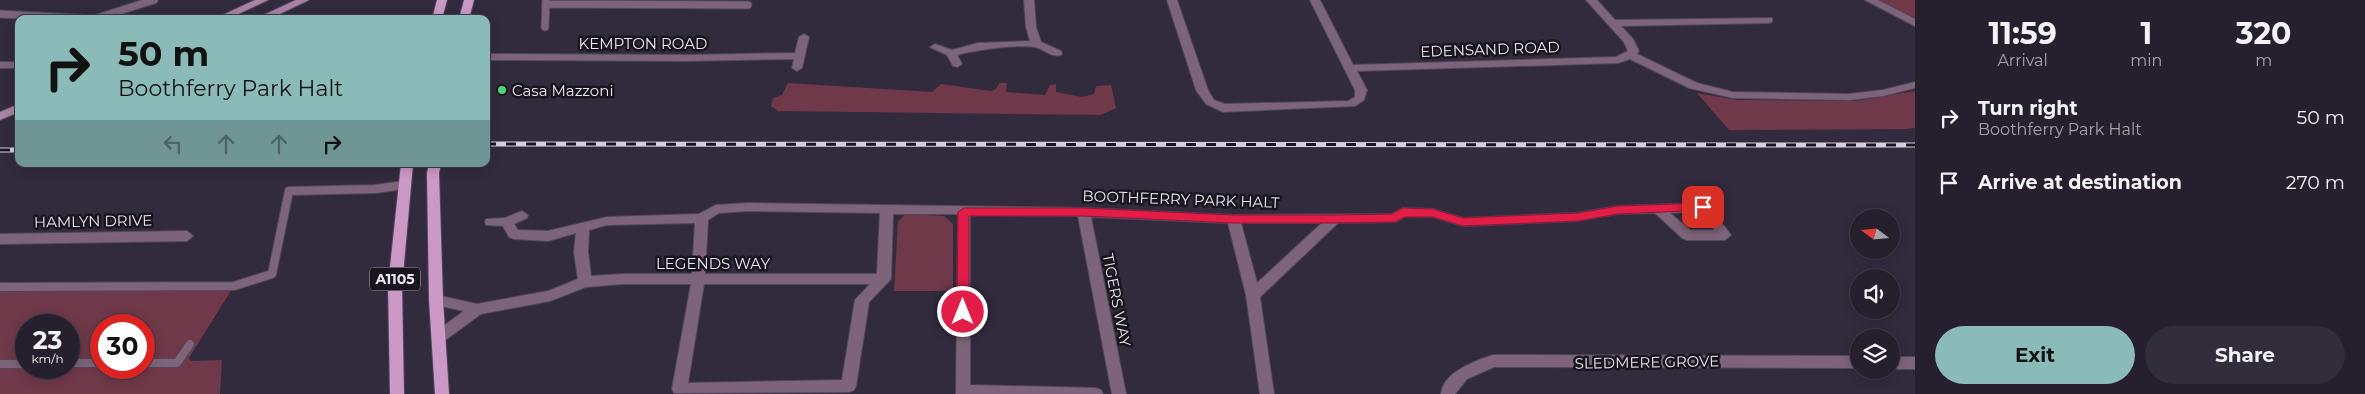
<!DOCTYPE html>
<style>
body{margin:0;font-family:Montserrat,sans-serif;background:#322d3a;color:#f1f3f6;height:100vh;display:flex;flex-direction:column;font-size:19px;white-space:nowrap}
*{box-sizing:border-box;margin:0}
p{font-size:16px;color:#a4a3aa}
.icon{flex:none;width:28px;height:28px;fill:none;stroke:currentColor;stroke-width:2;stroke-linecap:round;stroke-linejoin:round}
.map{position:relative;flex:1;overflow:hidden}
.side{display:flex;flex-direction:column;background:#26202e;width:450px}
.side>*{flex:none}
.top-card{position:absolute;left:15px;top:15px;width:475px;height:152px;border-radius:10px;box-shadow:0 2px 12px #0003,0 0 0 1px #423e4a;background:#8bbbb9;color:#111;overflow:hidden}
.needle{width:32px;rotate:286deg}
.tools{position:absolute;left:1850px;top:209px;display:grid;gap:10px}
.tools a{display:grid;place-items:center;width:50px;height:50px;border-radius:50%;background:#26202e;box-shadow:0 2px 12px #0003,0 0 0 1px #423e4a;font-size:25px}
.speed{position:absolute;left:15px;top:314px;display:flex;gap:10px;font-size:25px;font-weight:700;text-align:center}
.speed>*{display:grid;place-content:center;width:65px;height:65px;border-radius:50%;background:#26202e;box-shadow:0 2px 12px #0003,0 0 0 1px #423e4a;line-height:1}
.speed small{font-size:12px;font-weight:400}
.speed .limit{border:8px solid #d22;background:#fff;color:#111}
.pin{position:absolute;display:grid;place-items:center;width:42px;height:42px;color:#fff;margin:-21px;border-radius:10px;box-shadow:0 2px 8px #0006}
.me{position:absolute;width:55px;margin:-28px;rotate:0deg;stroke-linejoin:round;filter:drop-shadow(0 0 4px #0008)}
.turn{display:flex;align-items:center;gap:18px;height:105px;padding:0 20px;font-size:22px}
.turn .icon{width:65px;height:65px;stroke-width:2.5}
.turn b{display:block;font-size:35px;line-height:42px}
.lanes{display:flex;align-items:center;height:48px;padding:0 20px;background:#0003;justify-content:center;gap:25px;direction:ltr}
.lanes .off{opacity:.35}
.eta{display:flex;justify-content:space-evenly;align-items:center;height:85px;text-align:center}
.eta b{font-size:30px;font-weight:700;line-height:35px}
.cta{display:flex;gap:10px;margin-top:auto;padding:10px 20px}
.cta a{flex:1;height:58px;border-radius:30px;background:#8bbbb9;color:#111;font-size:20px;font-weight:700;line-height:58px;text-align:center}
.cta a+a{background:#322d3a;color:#f1f3f6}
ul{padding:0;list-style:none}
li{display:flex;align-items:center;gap:15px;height:65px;padding:0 20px}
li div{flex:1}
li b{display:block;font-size:19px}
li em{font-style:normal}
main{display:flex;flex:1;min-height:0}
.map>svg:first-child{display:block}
.green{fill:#6f394a;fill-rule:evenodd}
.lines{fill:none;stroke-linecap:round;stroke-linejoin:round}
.lane-far1-casing{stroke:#4f495b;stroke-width:9}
.lane-casing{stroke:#4f495b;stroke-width:10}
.street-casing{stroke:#4f495b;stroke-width:2}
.secondary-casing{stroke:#4f495b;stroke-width:2}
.primary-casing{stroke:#4f495b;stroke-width:2}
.lane-far1{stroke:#7e647a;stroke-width:7}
.lane{stroke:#7e647a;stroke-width:8}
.street{fill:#7e647a;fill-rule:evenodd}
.secondary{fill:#aa82a4;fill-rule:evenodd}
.primary{fill:#cc98c5;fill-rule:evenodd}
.rail-casing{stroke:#d4d0dd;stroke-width:5}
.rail{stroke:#18151e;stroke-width:3;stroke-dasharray:10;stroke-linecap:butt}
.route{fill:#e11d48;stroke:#92132f}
.poi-dot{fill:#4dd676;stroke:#18151e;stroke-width:2}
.labels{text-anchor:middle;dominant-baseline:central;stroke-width:5;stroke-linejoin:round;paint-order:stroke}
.shield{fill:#18151e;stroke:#aba7b2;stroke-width:1}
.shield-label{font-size:14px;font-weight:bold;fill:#eae6f2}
.street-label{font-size:15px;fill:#eae6f2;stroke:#18151e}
.poi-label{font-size:15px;fill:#eae6f2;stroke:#18151e;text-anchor:start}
</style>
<main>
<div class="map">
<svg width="1915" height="394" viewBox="0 0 1915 394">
<rect width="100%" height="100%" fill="#322b3e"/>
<!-- green -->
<path class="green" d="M1875,0H1915V18Z
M788,83L932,92L941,84L991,91L996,89L999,83H1007L1006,92L1045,95L1050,85L1056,84V92L1082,97L1094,94L1096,86L1111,85L1116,108L1101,115L778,111L771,106L773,98L782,95Z
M1915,91V128L1907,129L1729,130L1697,93L1737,100L1855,101Z
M905,214L944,216L953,224V291H894L898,222Z
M232,289L189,358L191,361L222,360L220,394H0V291ZM26,325H69V368H26ZM101,325H144V368H101Z"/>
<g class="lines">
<!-- lane-far1 casing -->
<g class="lane-far1-casing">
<path id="lane-far1" d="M546,4L748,5
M0,14L96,19
M97,18L154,0
M545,27L546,0"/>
</g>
<!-- lane casing -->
<g class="lane-casing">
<path id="lane" d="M0,287L234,286L272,274L289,191L375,189L404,185
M69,363H101
M144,363H177L190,344
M0,364H26"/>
</g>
<!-- street casing -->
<g class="street-casing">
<path id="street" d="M1024,0H1034L1036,27L1041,42L1061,51L1062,53L1061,55C1051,58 1044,49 1035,47C1018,44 975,50 957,55L962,64L957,67L953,66L947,55L930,47L935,44L952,50L978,43L1030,41L1026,27Z
M1167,0H1177L1208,90L1214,100L1225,104L1348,101L1355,97V90L1310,0H1320L1353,65L1616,57L1628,51L1624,42L1586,0H1597L1615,20L1772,18V22L1768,23L1621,26L1633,39L1639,51L1637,54L1697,83L1733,92L1849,94L1883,90L1915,82V88L1883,96L1849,100L1733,98L1689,88L1630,59L1618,63L1357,71L1367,90L1364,100L1355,106L1223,112L1206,104L1196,90Z
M1865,0H1878L1915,19V26Z
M804,34L809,37L802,68L797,71L792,68L794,59L686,61L486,60V54L686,55L795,53L799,37Z
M0,62H19V68H0Z
M748,203L1084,208L1233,215L1392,214L1403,208L1433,209L1463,218L1577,213L1618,206L1703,203L1707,204L1731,235L1725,240H1687L1682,238L1655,213L1618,214L1577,221L1463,226L1433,217L1406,216L1395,222L1338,223L1260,297L1274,394H1260L1246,295L1228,223L1091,217L1126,394H1112L1078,216L970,215V385L1096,388L1101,390L1103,394H956L958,214H893L891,279L869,302L856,386L854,390L849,392L674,393L672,389L691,284H622L586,287L550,301L481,314L444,341L439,343L434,341L432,337L434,333L464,311L431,304L429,300L431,296L436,295L477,304L548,291L578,279L574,252L576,233L548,241L514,239L509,237L503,226L486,225L485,222L486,219L505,218L522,211L528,215L527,218L514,224L518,230L548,231L607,217L699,214L716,205ZM748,211L880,213L877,274H705L708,220L719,213ZM1700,211L1714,230H1690L1670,213ZM695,223L692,274H622L591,276L588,252L589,230L607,225ZM1241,223H1322L1257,283ZM704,284H870L855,300L842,380L688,383Z
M187,231L193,236L187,241L0,244V234Z
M1493,355L1859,356V368L1494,367L1467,379L1455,394H1441C1443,372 1475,361 1493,355Z
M1891,357H1915V369H1891Z"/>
</g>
<!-- secondary casing -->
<g class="secondary-casing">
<path id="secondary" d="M255,0H268L228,19H214Z
M296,0H309L269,19H255Z
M19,104V112L0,120V112Z"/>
</g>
<!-- primary casing -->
<g class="primary-casing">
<path id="primary" d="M437,0H447L442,19H432Z
M464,0H474L469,19H459Z
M401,164H413L402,286L404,394H390L388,286Z
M429,164H441L439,173L443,300L449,394H435L429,300L427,173Z"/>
</g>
<!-- lane-far1 -->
<use href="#lane-far1" class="lane-far1"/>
<!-- lane -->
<use href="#lane" class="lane"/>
<!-- street -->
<use href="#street" class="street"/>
<!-- secondary -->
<use href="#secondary" class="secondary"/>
<!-- primary -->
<use href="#primary" class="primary"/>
<!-- rail casing -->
<g class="rail-casing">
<path id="rail" d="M486,144L1915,145
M0,150H19"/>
</g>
<!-- rail -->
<use href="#rail" class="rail"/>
</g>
<!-- route -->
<path class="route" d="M1703,203L1707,204L1709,207L1707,210L1618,214L1578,221L1463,226L1433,217H1405L1395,222L1334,223H1233L1084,216H969V312L963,316L957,312L958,212L964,208H1084L1233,215H1334L1392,214L1403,208L1433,209L1463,218L1578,213L1618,206Z"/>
<!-- markers -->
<circle class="poi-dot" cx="502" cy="90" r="5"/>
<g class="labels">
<!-- shield labels -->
<rect class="shield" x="370" y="267.5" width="50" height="23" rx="4"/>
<g class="shield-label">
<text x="395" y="279">A1105</text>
</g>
<!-- street labels -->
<g class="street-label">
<text x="643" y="43">KEMPTON ROAD</text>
<text transform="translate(1490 49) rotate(-2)">EDENSAND ROAD</text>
<text transform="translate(1181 199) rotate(2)">BOOTHFERRY PARK HALT</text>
<text transform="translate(93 221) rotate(-1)">HAMLYN DRIVE</text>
<text x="713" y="263">LEGENDS WAY</text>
<text transform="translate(1117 300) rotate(79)">TIGERS WAY</text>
<text transform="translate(1647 362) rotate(-1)">SLEDMERE GROVE</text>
</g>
<!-- poi labels -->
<g class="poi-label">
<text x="512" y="90">Casa Mazzoni</text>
</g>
</g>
</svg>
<div class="tools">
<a><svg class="needle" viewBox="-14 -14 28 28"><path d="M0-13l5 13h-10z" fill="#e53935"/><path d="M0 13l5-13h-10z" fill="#a4a3aa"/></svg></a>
<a><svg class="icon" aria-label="sound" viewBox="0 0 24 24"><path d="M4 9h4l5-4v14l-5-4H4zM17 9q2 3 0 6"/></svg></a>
<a><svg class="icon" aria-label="layers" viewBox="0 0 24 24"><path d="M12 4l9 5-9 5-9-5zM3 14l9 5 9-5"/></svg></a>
</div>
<div class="speed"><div>23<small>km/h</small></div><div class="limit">30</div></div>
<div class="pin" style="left:1703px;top:207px;background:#d93025"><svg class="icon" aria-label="arrive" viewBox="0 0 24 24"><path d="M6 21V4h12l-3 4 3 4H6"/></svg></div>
<svg class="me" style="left:963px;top:312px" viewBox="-20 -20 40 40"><circle r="17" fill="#e11d48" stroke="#fff" stroke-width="3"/><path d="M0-11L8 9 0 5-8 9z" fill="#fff"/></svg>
<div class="top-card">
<div class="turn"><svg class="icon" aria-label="right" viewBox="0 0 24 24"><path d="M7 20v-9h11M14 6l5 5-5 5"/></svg><div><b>50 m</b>Boothferry Park Halt</div></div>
<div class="lanes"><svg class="icon off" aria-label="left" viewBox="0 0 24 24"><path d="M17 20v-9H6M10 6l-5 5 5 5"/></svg><svg class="icon off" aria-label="ahead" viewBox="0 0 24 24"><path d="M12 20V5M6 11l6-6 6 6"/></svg><svg class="icon off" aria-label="ahead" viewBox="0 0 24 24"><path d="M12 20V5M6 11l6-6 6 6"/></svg><svg class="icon" aria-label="right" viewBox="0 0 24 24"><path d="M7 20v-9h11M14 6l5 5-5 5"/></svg></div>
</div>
</div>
<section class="side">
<div class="eta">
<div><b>11:59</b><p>Arrival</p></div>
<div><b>1</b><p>min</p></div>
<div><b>320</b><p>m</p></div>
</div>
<ul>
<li><svg class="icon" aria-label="right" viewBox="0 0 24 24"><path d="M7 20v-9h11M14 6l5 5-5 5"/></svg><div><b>Turn right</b><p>Boothferry Park Halt</p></div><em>50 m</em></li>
<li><svg class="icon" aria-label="arrive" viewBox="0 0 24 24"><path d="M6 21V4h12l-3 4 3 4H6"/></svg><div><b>Arrive at destination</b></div><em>270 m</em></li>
</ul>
<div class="cta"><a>Exit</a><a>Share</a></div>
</section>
</main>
